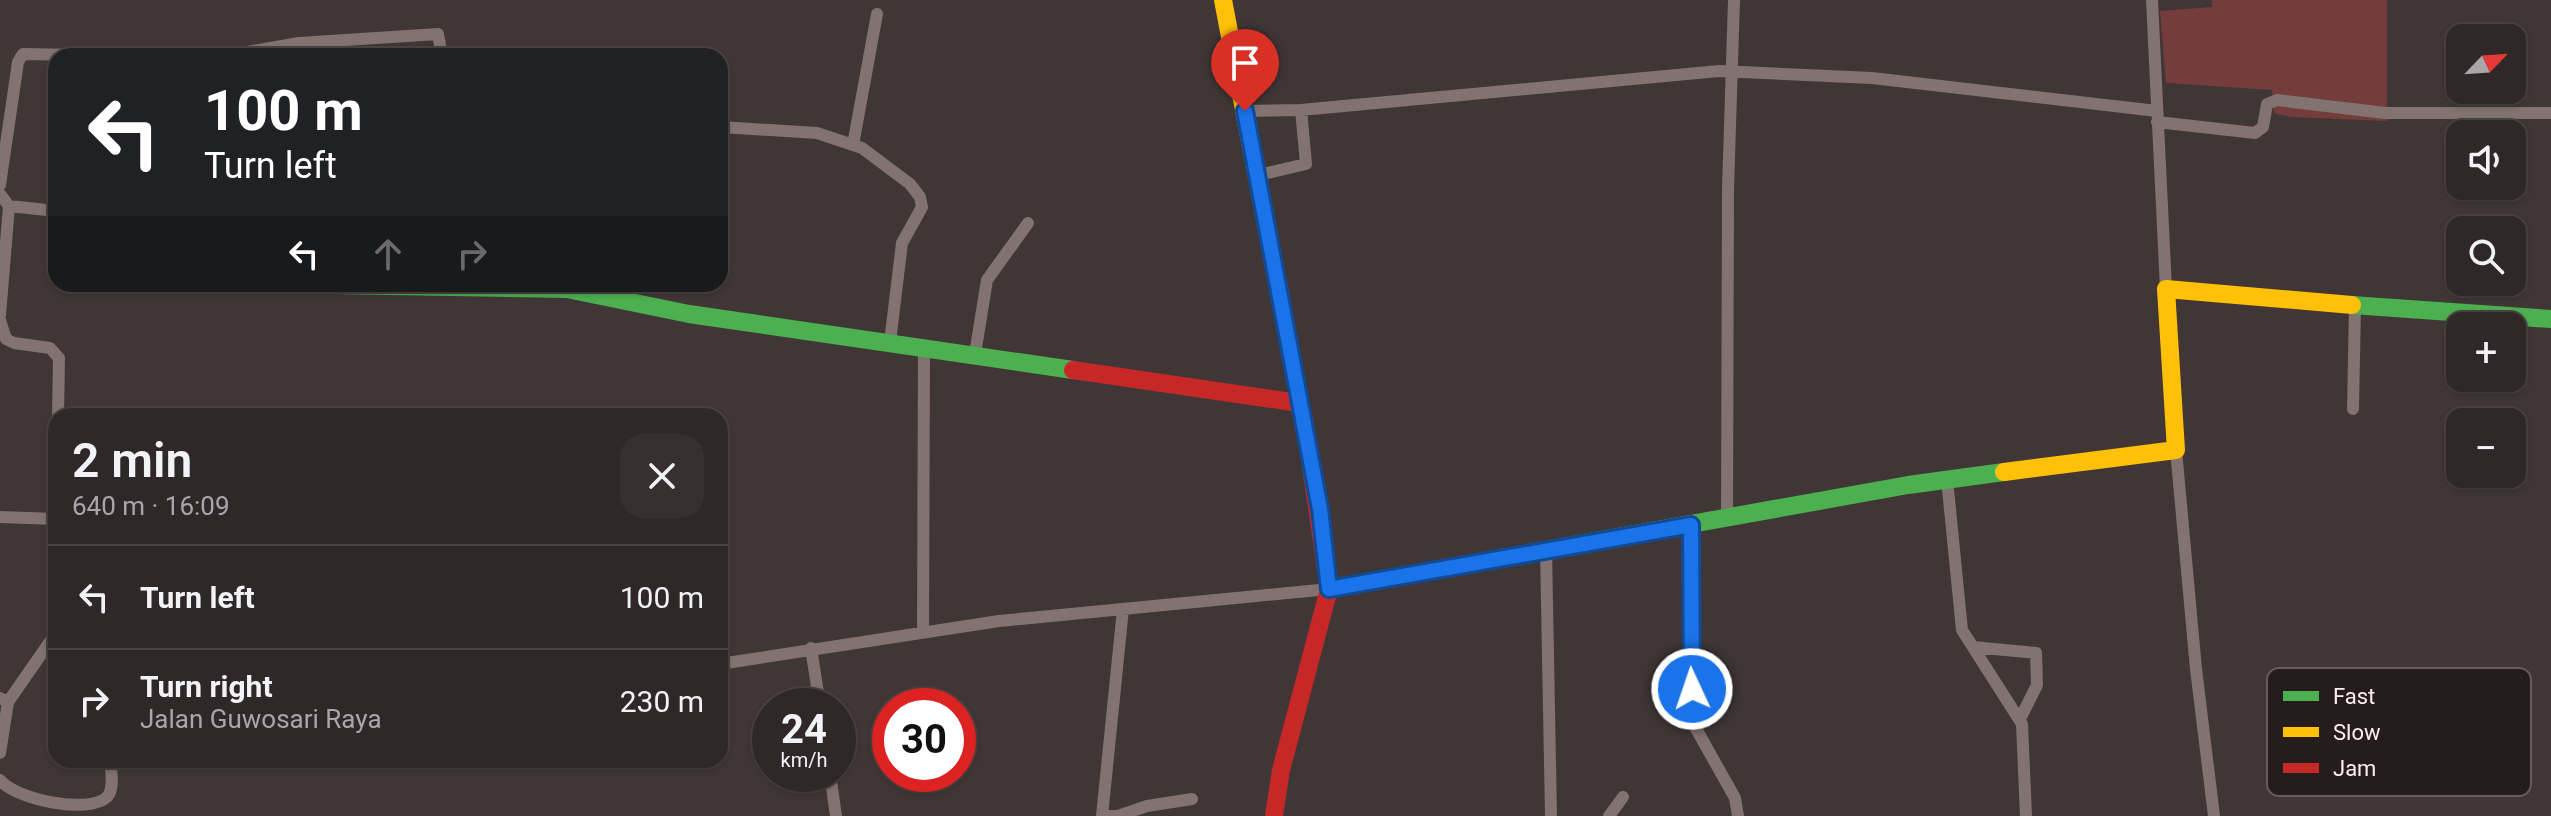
<!DOCTYPE html>
<meta charset="utf-8">
<style>
body{margin:0;font-family:Roboto,sans-serif;background:#383030;color:#f1f3f6;height:100vh;display:flex;flex-direction:column;font-size:30px;white-space:nowrap}
*{box-sizing:border-box;margin:0}
p{font-size:26px;color:#a8a6a8}
.icon{flex:none;width:44px;height:44px;fill:none;stroke:currentColor;stroke-width:2;stroke-linecap:round;stroke-linejoin:round}
.map{position:relative;flex:1;overflow:hidden}
.drawer{position:absolute;left:48px;top:408px;width:680px;height:360px;display:flex;flex-direction:column;background:#302828;border-radius:24px;box-shadow:0 2px 6px #0004,0 0 0 2px #4b4445}
.drawer>*{flex:none}
.guide{position:absolute;left:48px;top:48px;width:680px;height:244px;border-radius:24px;box-shadow:0 2px 6px #0004,0 0 0 2px #4b4445;background:#202124;color:#fff;overflow:hidden}
.needle{width:52px;rotate:65deg}
.fabs{position:absolute;left:2446px;top:24px;display:grid;gap:16px}
.fabs a{display:grid;place-items:center;width:80px;height:80px;border-radius:16px;background:#302828;box-shadow:0 2px 6px #0004,0 0 0 2px #4b4445;font-size:40px}
.speed{position:absolute;left:752px;top:688px;display:flex;gap:16px;font-size:40px;font-weight:700;text-align:center}
.speed>*{display:grid;place-content:center;width:104px;height:104px;border-radius:50%;background:#302828;box-shadow:0 2px 6px #0004,0 0 0 2px #4b4445;line-height:1}
.speed small{font-size:20px;font-weight:400}
.speed .limit{border:12px solid #d22;background:#fff;color:#111}
.pin{position:absolute;display:grid;place-items:center;width:68px;height:68px;color:#fff;margin:-82px -34px;border-radius:50% 50% 50% 0;rotate:-45deg;box-shadow:0 0 8px #0007}
.pin .icon{rotate:45deg}
.me{position:absolute;width:88px;margin:-44px;rotate:357deg;stroke-linejoin:round;filter:drop-shadow(0 0 6px #0008)}
.turn{display:flex;align-items:center;gap:28px;height:168px;padding:0 24px;font-size:36px}
.turn .icon{width:104px;height:104px;stroke-width:2.5}
.turn b{display:block;font-size:56px;line-height:68px}
.lanes{display:flex;align-items:center;height:76px;padding:0 24px;background:#0003;justify-content:center;gap:40px;direction:ltr}
.lanes .off{opacity:.35}
.round{display:grid;place-items:center;flex:none;width:84px;height:84px;border-radius:24px;background:#383030}
.headline{display:flex;align-items:center;justify-content:space-between;height:136px;padding:0 24px}
h1{font-size:48px;font-weight:600;line-height:60px}
ul{padding:0;list-style:none}
li{display:flex;align-items:center;gap:24px;height:104px;padding:0 24px;border-top:2px solid #4b4445}
li div{flex:1}
li b{display:block;font-size:30px}
li em{font-style:normal}
.map>svg:first-child{display:block}
.green{fill:#743d3b}
.lines{fill:none;stroke-linecap:round;stroke-linejoin:round}
.street{stroke:#827270;stroke-width:12}
.fast{stroke:#4caf50;stroke-width:18}
.slow{stroke:#ffc107;stroke-width:18}
.jam{stroke:#c62828;stroke-width:18}
.route-casing{stroke:#114b97;stroke-width:20}
.route{stroke:#1a73e8;stroke-width:14}
.key{fill:#251d1c;stroke:#655c5b;stroke-width:2}
.key-label{font-size:22px;fill:#fbf0ef}
</style>
<div class="map">
<svg width="2551" height="816" viewBox="0 0 2551 816">
<rect width="100%" height="100%" fill="#403636"/>
<!-- green -->
<path class="green" d="M2212,0H2387V121L2290,117L2274,113L2272,90L2166,83L2160,11L2212,7Z"/>
<g class="lines">
<!-- street -->
<path class="street" d="M2152,0L2166,289
M224,56L299,43L438,34L442,56
M1245,111L1301,110L1719,71L1872,78L2157,111
M2157,122L2255,133L2263,127L2267,104L2277,100L2385,113H2551
M720,127L817,133L862,148L910,184L920,197L922,207L902,243L890,342
M853,145L877,14
M1259,175L1306,164L1301,110
M0,185L18,62L23,54L145,56
M0,194L9,206L56,211
M0,315L9,206
M0,320L6,339L14,343L50,348L59,358L58,416
M975,354L987,280L1028,223
M2353,409L2355,305
M2176,450L2196,669L2214,816
M1947,479L1962,630L2022,724L2026,816
M0,517L56,519
M1727,520L1728,189L1734,0
M1691,525L1689,633L1694,725L1735,798L1738,816
M1546,549L1551,816
M923,632L924,347
M1973,647L2036,653L2037,685L2020,719
M811,648L820,706
M720,664L999,621L1329,589
M0,698L8,702L0,753
M8,702L56,633
M830,774L836,816
M0,780C15,799 88,815 107,797C115,789 111,771 110,760
M1102,816L1123,609
M1102,816H1118L1147,806L1192,799
M1609,816L1623,797"/>
<!-- fast -->
<path class="fast" d="M270,284L567,289L689,314L1073,370
M2352,305L2551,319
M1329,589L1908,485L2004,472"/>
<!-- slow -->
<path class="slow" d="M1223,0L1307,439
M2004,472L2176,450L2166,289L2352,305"/>
<!-- jam -->
<path class="jam" d="M1073,370L1299,403
M1274,816L1281,770L1329,589L1307,439"/>
</g>
<g class="lines">
<!-- route casing -->
<g class="route-casing">
<path id="route" d="M1245,111L1320,509L1329,589L1691,525L1692,689"/>
</g>
<!-- route -->
<use href="#route" class="route"/>
</g>
<!-- legend -->
<rect x="2267" y="668" width="264" height="128" rx="12" class="key"/>
<rect x="2283" y="691" width="36" height="10" fill="#4caf50"/>
<rect x="2283" y="727" width="36" height="10" fill="#ffc107"/>
<rect x="2283" y="763" width="36" height="10" fill="#c62828"/>
<g class="key-label">
<text x="2333" y="704">Fast</text>
<text x="2333" y="740">Slow</text>
<text x="2333" y="776">Jam</text>
</g>
</svg>
<div class="fabs">
<a><svg class="needle" viewBox="-14 -14 28 28"><path d="M0-13l5 13h-10z" fill="#e53935"/><path d="M0 13l5-13h-10z" fill="#a8a6a8"/></svg></a>
<a><svg class="icon" aria-label="sound" viewBox="0 0 24 24"><path d="M4 9h4l5-4v14l-5-4H4zM17 9q2 3 0 6"/></svg></a>
<a><svg class="icon" aria-label="search" viewBox="0 0 24 24"><circle cx="10" cy="10" r="6"/><path d="M15 15l6 6"/></svg></a>
<a>+</a>
<a>−</a>
</div>
<div class="speed"><div>24<small>km/h</small></div><div class="limit">30</div></div>
<div class="pin" style="left:1245px;top:111px;background:#d93025"><svg class="icon" aria-label="arrive" viewBox="0 0 24 24"><path d="M6 21V4h12l-3 4 3 4H6"/></svg></div>
<svg class="me" style="left:1692px;top:689px" viewBox="-20 -20 40 40"><circle r="17" fill="#1a73e8" stroke="#fff" stroke-width="3"/><path d="M0-11L8 9 0 5-8 9z" fill="#fff"/></svg>
<div class="guide">
<div class="turn"><svg class="icon" aria-label="left" viewBox="0 0 24 24"><path d="M17 20v-9H6M10 6l-5 5 5 5"/></svg><div><b>100 m</b>Turn left</div></div>
<div class="lanes"><svg class="icon" aria-label="left" viewBox="0 0 24 24"><path d="M17 20v-9H6M10 6l-5 5 5 5"/></svg><svg class="icon off" aria-label="ahead" viewBox="0 0 24 24"><path d="M12 20V5M6 11l6-6 6 6"/></svg><svg class="icon off" aria-label="right" viewBox="0 0 24 24"><path d="M7 20v-9h11M14 6l5 5-5 5"/></svg></div>
</div>
<section class="drawer">
<div class="headline"><div><h1>2 min</h1><p>640 m · 16:09</p></div><a class="round"><svg class="icon" aria-label="close" viewBox="0 0 24 24"><path d="M6 6l12 12M18 6L6 18"/></svg></a></div>
<ul>
<li><svg class="icon" aria-label="left" viewBox="0 0 24 24"><path d="M17 20v-9H6M10 6l-5 5 5 5"/></svg><div><b>Turn left</b></div><em>100 m</em></li>
<li><svg class="icon" aria-label="right" viewBox="0 0 24 24"><path d="M7 20v-9h11M14 6l5 5-5 5"/></svg><div><b>Turn right</b><p>Jalan Guwosari Raya</p></div><em>230 m</em></li>
</ul>
</section>
</div>
